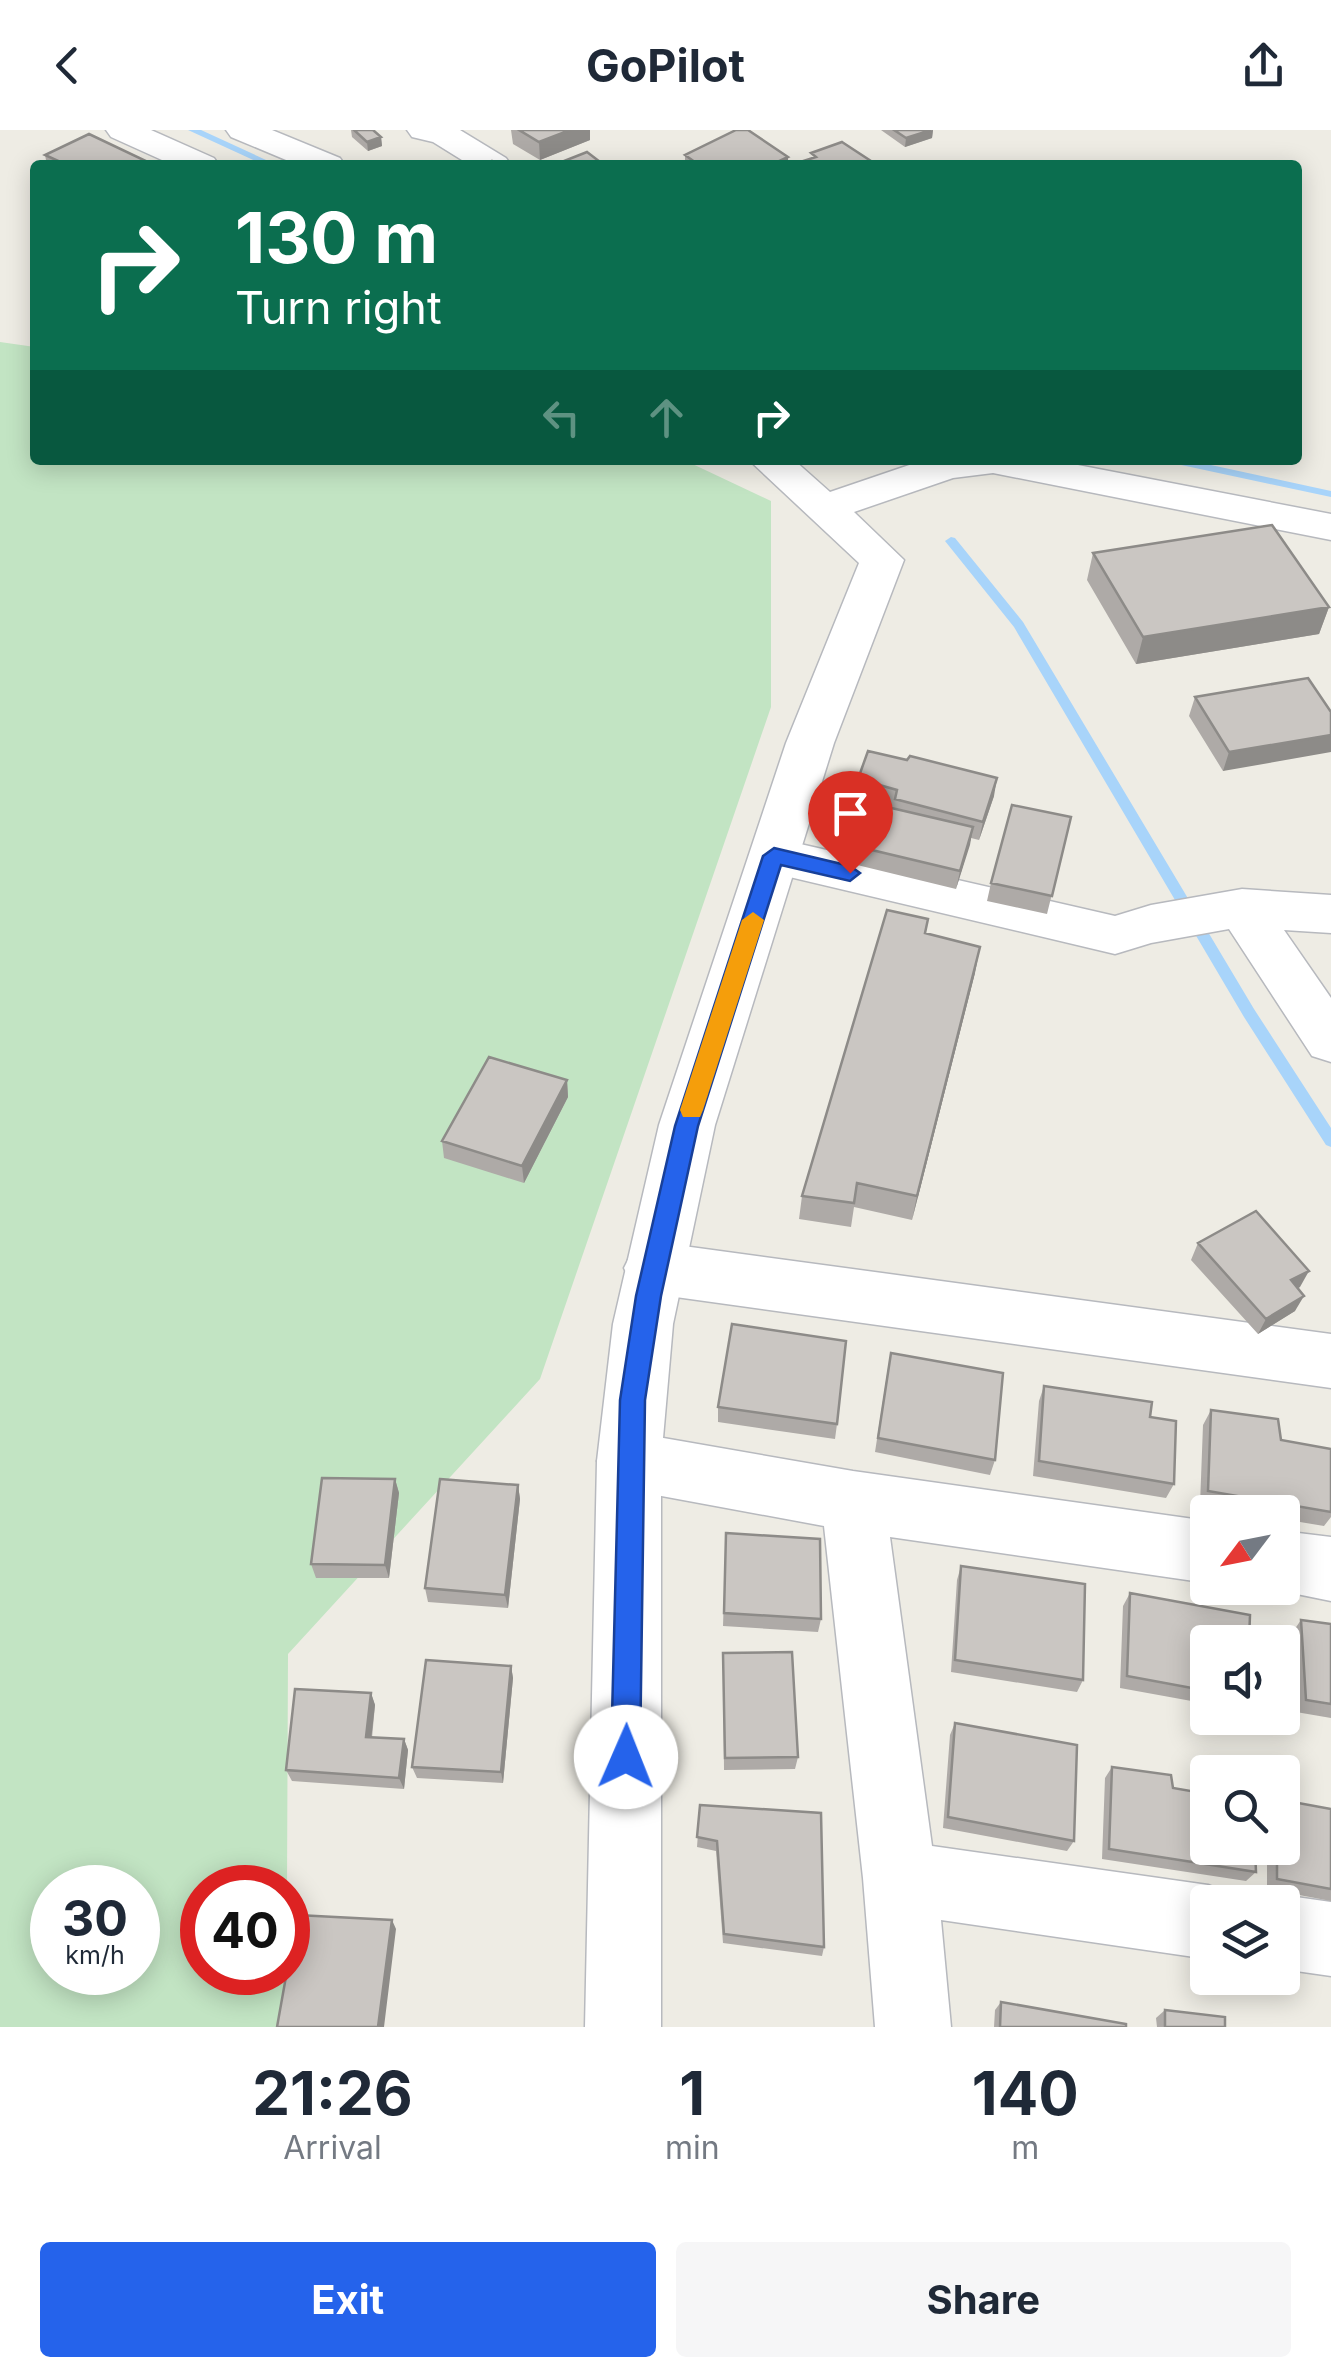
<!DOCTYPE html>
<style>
body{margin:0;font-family:Inter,sans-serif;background:#f6f6f7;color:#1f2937;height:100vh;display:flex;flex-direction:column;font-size:38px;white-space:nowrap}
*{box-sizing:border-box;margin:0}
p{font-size:32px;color:#747a83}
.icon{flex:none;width:55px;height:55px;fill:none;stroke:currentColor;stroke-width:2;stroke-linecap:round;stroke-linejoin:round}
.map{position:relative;height:1897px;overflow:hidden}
.sheet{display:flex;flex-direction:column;background:#fff;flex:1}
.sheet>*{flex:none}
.guide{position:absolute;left:30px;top:30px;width:1272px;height:305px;border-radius:10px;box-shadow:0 5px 25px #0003;background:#0b6e4f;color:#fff;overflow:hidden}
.needle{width:65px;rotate:238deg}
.fabs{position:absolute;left:1190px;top:1365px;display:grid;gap:20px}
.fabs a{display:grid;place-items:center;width:110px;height:110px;border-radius:10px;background:#fff;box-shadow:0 5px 25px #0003;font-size:50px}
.speed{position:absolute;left:30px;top:1735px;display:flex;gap:20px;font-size:50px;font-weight:700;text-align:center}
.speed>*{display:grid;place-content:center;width:130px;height:130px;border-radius:50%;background:#fff;box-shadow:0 5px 25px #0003;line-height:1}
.speed small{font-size:25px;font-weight:400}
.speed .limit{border:15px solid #d22;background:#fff;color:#111}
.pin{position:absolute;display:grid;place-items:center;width:85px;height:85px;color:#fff;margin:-102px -42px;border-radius:50% 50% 50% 0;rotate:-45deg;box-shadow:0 0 10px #0007}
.pin .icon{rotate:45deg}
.me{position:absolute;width:110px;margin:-55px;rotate:1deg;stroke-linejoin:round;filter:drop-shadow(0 0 8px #0008)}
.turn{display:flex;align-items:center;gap:35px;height:210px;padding:0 40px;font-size:45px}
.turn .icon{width:130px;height:130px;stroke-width:2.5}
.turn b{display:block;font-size:70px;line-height:85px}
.lanes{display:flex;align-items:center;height:95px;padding:0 40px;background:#0003;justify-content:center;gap:50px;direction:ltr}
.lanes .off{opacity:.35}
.eta{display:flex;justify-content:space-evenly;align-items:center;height:170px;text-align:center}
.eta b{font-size:60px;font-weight:700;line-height:70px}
.button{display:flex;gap:20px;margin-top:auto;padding:20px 40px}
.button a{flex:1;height:115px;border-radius:10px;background:#2563eb;color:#fff;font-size:40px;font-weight:700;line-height:115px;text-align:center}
.button a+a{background:#f6f6f7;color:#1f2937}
header{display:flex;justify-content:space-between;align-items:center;height:130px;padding:0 40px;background:#fff;font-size:45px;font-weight:700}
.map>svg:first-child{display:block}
.green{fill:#c2e4c3;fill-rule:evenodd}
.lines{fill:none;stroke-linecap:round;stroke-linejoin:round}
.stream{fill:#a8d4fa;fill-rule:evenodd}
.minor-casing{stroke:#b7b9be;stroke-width:3}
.tertiary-casing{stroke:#b7b9be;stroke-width:3}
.minor{fill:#fff;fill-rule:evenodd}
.tertiary{fill:#fff;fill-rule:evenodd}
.wall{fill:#aeaaa7}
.shaded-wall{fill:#8d8b88}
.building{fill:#cac6c2;stroke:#8d8b88;stroke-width:2.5}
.route{fill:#2563eb;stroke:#184099;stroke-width:2.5}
.slow{fill:#f59e0b}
</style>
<header><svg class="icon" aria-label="back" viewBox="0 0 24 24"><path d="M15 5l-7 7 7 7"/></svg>GoPilot<svg class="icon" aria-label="share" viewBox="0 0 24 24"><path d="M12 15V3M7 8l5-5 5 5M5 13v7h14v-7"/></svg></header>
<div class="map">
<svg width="1331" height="1897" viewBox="0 0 1331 1897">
<rect width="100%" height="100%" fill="#eeece4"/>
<!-- green -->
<path class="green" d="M0,212L35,217V330H684L771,371V577L540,1249L288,1524L287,1757L202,1758V1842L287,1843V1897H0ZM52,1758H138V1842H52Z"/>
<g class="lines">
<!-- stream -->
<path class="stream" d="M188,0H201L277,35H264Z
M1166,330H1188L1331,361V367L1172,333Z
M951,407L955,408L1023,492L1254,879L1331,998V1017L1326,1015L1244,887L1014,497L945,411Z"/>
<!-- minor casing -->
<g class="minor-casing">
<path id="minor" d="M226,0H272L340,28L345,35H298L231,7Z
M407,0H460L506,28L511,35H470L433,12L412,7Z
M774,708L1115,786L1151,775L1242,759L1331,765V803L1284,800L1331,868V932L1312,926L1229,799L1151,813L1115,824L756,739L749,726L756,713Z
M654,1112L1331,1204V1258L654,1164L633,1156L624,1138L633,1120Z
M629,1302L853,1341L1208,1391V1453L890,1407L932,1716L1208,1755L1234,1766L1237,1772H1208V1829L941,1790L951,1897H875L863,1748L824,1396L629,1360L607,1352L597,1331L607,1310Z
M1282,1401L1331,1407V1471L1267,1458H1282Z
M1282,1765L1331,1772V1846L1282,1839V1772H1264Z"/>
</g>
<!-- tertiary casing -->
<g class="tertiary-casing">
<path id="tertiary" d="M106,0H151L214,28L219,35H173L111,7Z
M749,330H794L830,362L924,330H1052L1331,384V410L993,343L953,348L854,382L904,430L834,613L715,995L673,1194L661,1331V1897H585L597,1331L613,1194L659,995L786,613L859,433Z"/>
</g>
<!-- minor -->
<use href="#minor" class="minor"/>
<!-- tertiary -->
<use href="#tertiary" class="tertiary"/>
</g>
<!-- wall -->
<path class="wall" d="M351,0H373L381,7L382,16L368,21L352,7Z
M511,0H590V10L540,30L513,14Z
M881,0H933L932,8L905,17Z
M45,25L148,32V35H47Z
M685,25L788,35H685Z
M1093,423L1329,477L1319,504L1136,534L1087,450Z
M1195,567L1331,582L1223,641L1189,586Z
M858,649L994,666L979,710L971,708L956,759L853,734L855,716L888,677L856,668Z
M1071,687L1047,784L987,771L991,753Z
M926,803L975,843L912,1090L854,1077L851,1097L799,1089L802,1066Z
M567,950L568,967L524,1053L444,1028L442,1011Z
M1198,1113L1300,1157L1298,1158L1295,1181L1258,1204L1191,1130Z
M888,1238L995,1330L990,1345L875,1322Z
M1044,1256L1150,1287L1174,1354L1166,1368L1033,1346L1039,1271Z
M718,1277L837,1294L835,1309L718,1292Z
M1211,1280L1281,1310L1331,1319V1387L1324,1396L1282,1389V1382H1245L1200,1375L1203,1295Z
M395,1349L399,1363L389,1448H316L311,1434Z
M518,1355L520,1369L508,1478L428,1472L425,1458Z
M726,1403L821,1489L818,1502L723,1496Z
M961,1436L1083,1550L1077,1562L951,1542L957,1450Z
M1130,1463L1208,1512V1574L1120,1558L1123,1476Z
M1301,1490L1331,1494V1588L1296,1582L1292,1503Z
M723,1523L798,1627L795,1639L724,1640Z
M511,1536L513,1548L503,1653L417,1648L412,1637Z
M371,1563L375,1575L372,1608L404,1609L408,1620L404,1659L292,1651L286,1640Z
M955,1593L1074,1711L1067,1721L943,1698L950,1605Z
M1112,1637L1173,1658L1256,1742L1246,1751L1102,1729L1105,1648Z
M700,1675L824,1817L822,1826L723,1813L716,1721L697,1717Z
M1331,1679V1771L1267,1759V1718H1282Z
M1001,1872L1126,1897H994L995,1880Z
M1165,1880L1225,1897H1157L1156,1888Z"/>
<!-- shaded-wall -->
<path class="shaded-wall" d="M570,0H590V10L540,30L539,12Z
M933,0L932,8L905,17L906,8Z
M381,7L382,16L368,21L367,12Z
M788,27V35H771Z
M1329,477L1319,504L1136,534L1143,507Z
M1331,605V622L1223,641L1229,622Z
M997,648L994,666L979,710L983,692Z
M973,697L970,715L956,759L960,741Z
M980,817L975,843L912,1090L917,1066Z
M567,950L568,967L524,1053L522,1036Z
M1309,1141L1300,1157L1282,1166L1291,1150Z
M1304,1166L1295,1181L1258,1204L1266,1189Z
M395,1349L399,1363L389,1448L385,1435Z
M518,1355L520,1369L508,1478L505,1465Z
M511,1536L513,1548L503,1653L501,1642Z
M371,1563L375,1575L370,1619L366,1607Z
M404,1609L408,1620L404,1659L399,1648Z
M392,1790L396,1799L384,1897H378Z"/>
<!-- building -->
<path class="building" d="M354,0H373L381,7L367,12Z
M519,0H570L539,12Z
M736,0H748L788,27L771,35H699L685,25Z
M894,0H931L906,8Z
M89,4L148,32L142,35H67L45,25Z
M842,12L877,35L794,34L816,27L811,23Z
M587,22L604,35H554Z
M492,31L498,35H480Z
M1272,395L1329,477L1143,507L1093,423Z
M1308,548L1331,582V605L1229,622L1195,567Z
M868,621L907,630L910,626L997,648L983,692L895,669L897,660L858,649Z
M870,673L973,697L960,741L855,716Z
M1012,675L1071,687L1052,766L991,753Z
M887,780L928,789L925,803L980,817L917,1066L857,1053L854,1073L802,1066Z
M489,927L567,950L522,1036L442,1011Z
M1256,1081L1309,1141L1291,1150L1304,1166L1266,1189L1198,1113Z
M732,1194L846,1211L837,1294L718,1277Z
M891,1223L1003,1243L995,1330L878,1308Z
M1044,1256L1152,1272L1150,1287L1176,1291L1174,1354L1039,1331Z
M1211,1280L1278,1289L1281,1310L1331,1319V1382L1208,1361Z
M322,1348L395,1349L385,1435L311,1434Z
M440,1349L518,1355L505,1465L425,1458Z
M726,1403L820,1409L821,1489L724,1483Z
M961,1436L1085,1454L1083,1550L955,1530Z
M1130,1463L1250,1485L1249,1512H1208V1561L1127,1546Z
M1301,1490L1331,1494V1574L1306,1570Z
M792,1522L798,1627L725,1628L723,1523Z
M426,1530L511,1536L501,1642L412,1637Z
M295,1559L371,1563L366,1607L404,1609L399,1648L286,1640Z
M955,1593L1077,1615L1074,1711L948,1687Z
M1112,1637L1171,1645L1173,1658L1208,1664V1718H1255L1256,1742L1109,1719Z
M1282,1670L1331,1679V1759L1277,1749V1718H1282Z
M700,1675L821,1683L824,1817L724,1804L717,1711L697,1707Z
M297,1785L392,1790L378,1897H277Z
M1001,1872L1126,1894V1897H1000Z
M1165,1880L1225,1887V1897H1165Z"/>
<!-- route -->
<path class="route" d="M774,718L850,736L860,743L850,751L781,735L698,996L661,1166L645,1270L640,1627L636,1638L626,1642L615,1638L611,1627L620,1270L636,1166L675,996L763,726Z"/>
<!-- slow -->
<path class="slow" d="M753,782L764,790L703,980L700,987H683L680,980L742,790Z"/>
</svg>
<div class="fabs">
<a><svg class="needle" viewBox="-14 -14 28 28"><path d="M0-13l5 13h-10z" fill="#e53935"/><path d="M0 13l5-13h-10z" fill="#747a83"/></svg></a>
<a><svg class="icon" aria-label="sound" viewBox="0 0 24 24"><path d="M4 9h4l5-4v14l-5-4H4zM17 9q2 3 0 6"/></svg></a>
<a><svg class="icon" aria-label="search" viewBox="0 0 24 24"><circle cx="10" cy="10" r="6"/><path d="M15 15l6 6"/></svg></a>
<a><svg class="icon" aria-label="layers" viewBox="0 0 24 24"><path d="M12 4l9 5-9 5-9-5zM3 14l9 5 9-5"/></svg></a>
</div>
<div class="speed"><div>30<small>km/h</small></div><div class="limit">40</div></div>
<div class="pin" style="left:850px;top:743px;background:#d93025"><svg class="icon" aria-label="arrive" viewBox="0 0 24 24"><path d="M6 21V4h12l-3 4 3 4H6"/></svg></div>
<svg class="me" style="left:626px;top:1627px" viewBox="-20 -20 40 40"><circle r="19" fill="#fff"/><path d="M0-13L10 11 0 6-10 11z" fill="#2563eb"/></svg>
<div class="guide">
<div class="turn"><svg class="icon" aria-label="right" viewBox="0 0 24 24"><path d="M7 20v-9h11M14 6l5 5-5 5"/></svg><div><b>130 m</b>Turn right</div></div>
<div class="lanes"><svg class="icon off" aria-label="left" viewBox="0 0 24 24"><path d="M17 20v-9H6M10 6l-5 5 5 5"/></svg><svg class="icon off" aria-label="ahead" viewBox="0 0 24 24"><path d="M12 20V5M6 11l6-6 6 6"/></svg><svg class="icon" aria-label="right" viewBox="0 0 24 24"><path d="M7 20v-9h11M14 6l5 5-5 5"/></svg></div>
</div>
</div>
<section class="sheet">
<div class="eta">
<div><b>21:26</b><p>Arrival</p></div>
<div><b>1</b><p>min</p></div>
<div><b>140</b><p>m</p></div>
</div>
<div class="button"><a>Exit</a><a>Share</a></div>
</section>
